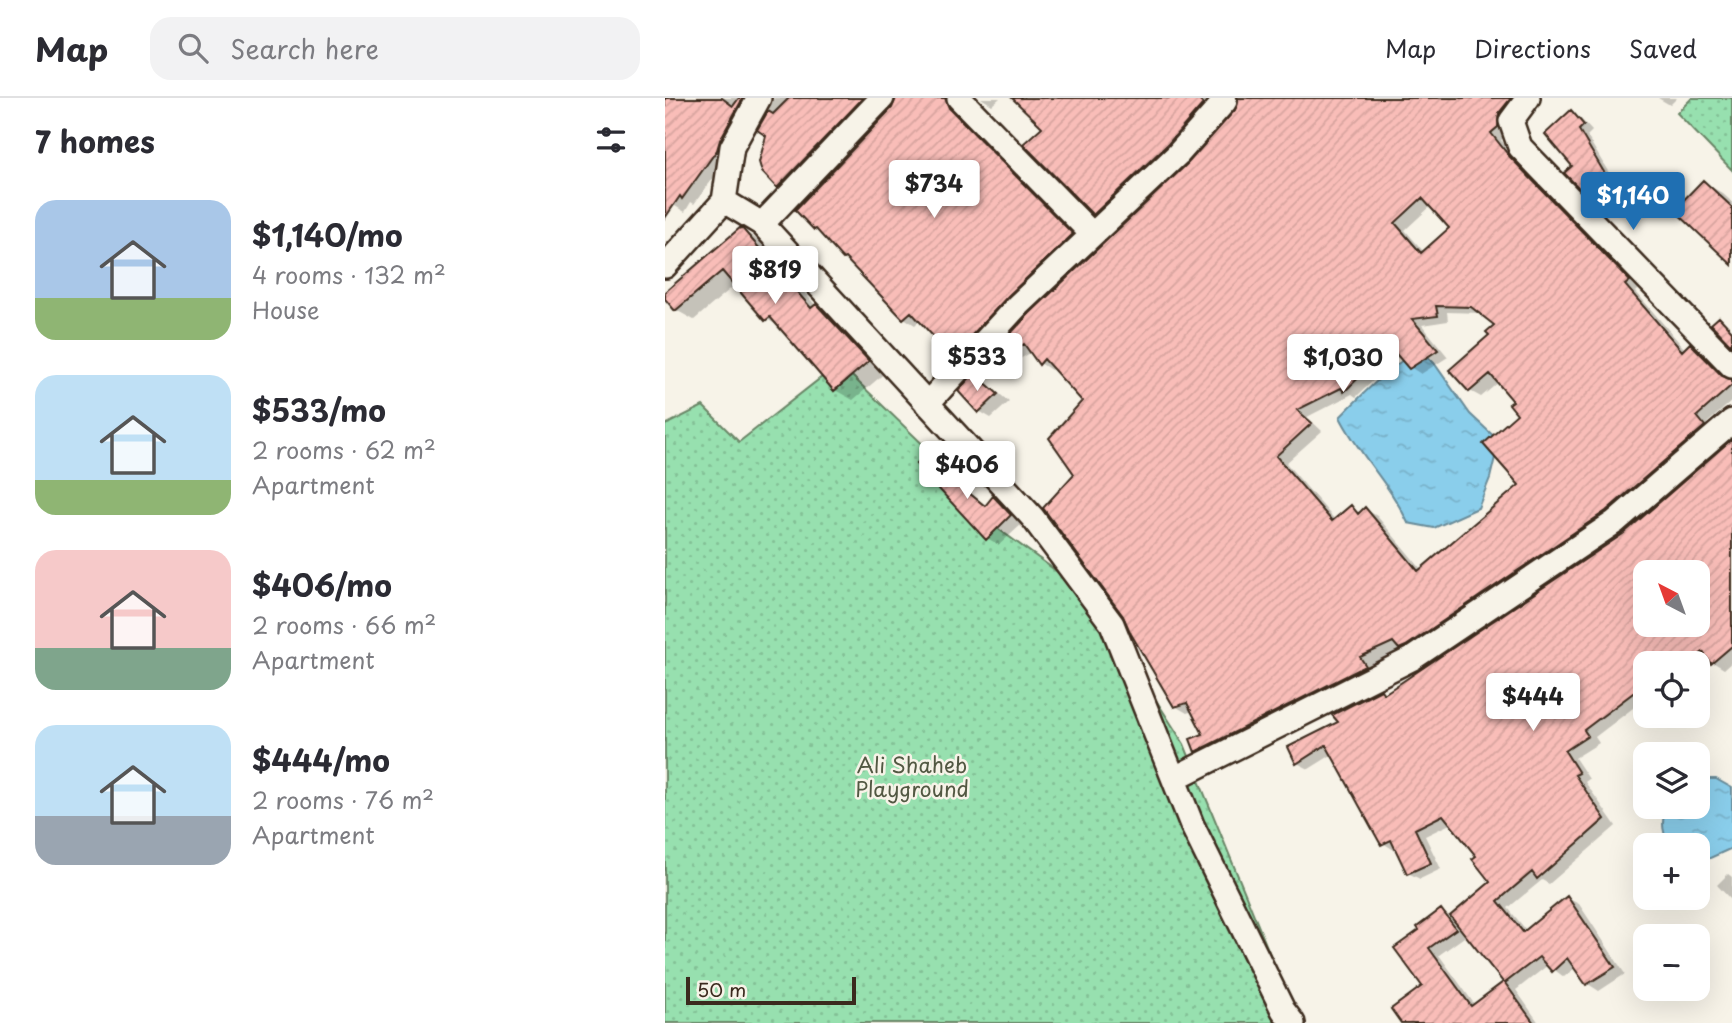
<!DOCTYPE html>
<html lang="en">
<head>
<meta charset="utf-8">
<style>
  :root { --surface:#fff; --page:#f2f2f3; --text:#2b2b33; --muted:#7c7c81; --line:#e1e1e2; --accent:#1f6fb2 }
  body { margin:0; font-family:"Playpen Sans",sans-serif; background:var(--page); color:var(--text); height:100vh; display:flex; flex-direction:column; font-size:26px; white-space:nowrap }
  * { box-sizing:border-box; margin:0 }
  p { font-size:23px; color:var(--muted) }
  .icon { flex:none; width:38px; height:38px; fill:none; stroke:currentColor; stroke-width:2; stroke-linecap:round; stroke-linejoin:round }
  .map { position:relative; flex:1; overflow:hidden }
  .sheet { display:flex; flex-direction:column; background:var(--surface); width:665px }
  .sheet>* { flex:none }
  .needle { width:46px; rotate:319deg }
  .buttons { position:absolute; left:968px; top:462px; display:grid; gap:14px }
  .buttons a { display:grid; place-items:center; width:77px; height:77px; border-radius:14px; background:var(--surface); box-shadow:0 7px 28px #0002; font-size:35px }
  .scale { position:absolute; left:21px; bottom:18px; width:170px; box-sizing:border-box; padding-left:7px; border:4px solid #3b2a1e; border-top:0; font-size:19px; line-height:24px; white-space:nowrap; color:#3b2a1e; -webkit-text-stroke:5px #f7f3e8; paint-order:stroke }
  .price { position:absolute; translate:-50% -60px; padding:0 16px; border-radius:7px; background:#fff; color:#222; font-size:23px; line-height:46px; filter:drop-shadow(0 2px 4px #0008) }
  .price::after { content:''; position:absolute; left:50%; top:42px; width:21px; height:16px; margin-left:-10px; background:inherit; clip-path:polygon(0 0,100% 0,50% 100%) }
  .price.current { background:var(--accent); color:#fff }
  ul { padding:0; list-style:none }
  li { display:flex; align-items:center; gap:21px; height:175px; padding:0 35px }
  li span { display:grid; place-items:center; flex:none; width:196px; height:140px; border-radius:21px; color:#555 }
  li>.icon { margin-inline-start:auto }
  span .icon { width:84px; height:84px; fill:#fffc; stroke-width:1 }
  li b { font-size:30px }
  h2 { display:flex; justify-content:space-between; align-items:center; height:84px; padding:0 35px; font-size:30px }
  header { display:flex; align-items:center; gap:42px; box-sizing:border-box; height:98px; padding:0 35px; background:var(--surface); border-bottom:2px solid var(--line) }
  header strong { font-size:33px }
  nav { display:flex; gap:38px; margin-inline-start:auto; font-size:24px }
  .search { width:490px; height:63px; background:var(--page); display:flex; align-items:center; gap:18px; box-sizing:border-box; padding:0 24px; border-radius:21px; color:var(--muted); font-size:26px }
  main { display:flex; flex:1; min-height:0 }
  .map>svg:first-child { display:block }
</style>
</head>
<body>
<header>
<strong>Map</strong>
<div class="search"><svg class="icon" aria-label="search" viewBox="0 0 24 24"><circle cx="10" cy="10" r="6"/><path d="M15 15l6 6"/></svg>Search here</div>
<nav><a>Map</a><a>Directions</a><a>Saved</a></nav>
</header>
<main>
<section class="sheet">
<h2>7 homes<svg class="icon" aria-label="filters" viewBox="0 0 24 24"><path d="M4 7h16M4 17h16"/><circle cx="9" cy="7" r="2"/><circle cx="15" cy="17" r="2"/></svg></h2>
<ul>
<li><span style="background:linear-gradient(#a9c7e8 70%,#8fb573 0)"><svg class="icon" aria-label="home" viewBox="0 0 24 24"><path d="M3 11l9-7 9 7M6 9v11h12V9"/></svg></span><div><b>$1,140/mo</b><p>4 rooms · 132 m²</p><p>House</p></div></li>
<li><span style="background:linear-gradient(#bfe0f5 75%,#8fb573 0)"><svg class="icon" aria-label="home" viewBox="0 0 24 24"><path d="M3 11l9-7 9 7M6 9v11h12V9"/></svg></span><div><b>$533/mo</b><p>2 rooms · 62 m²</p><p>Apartment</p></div></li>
<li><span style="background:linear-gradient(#f6c9c9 70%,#7fa58c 0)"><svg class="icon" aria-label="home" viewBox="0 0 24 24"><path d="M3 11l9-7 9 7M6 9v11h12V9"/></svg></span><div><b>$406/mo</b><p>2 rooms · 66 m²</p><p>Apartment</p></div></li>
<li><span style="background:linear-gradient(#bfe0f5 65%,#9aa5b1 0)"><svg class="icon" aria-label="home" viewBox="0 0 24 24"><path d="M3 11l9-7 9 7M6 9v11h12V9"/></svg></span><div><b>$444/mo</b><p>2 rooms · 76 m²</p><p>Apartment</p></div></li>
</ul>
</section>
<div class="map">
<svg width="1067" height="925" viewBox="0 0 1067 925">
  <defs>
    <pattern id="park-dots" width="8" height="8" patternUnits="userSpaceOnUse" patternTransform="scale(1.75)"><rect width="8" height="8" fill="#97e0af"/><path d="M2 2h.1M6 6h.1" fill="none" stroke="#83c096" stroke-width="1.8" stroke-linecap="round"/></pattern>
    <pattern id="water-ripples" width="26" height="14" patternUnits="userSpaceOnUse" patternTransform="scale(1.75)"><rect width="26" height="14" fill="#8aceeb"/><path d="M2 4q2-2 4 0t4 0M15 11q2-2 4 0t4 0" fill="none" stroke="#78b1c9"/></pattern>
    <pattern id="building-hatch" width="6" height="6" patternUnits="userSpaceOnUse" patternTransform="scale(1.75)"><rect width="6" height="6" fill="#f9bdb8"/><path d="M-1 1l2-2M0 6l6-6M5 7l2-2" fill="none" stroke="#d6a39e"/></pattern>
  </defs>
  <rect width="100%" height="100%" fill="#f7f3e8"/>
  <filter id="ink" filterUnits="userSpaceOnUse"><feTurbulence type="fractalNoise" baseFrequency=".0143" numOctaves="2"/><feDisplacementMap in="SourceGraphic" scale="14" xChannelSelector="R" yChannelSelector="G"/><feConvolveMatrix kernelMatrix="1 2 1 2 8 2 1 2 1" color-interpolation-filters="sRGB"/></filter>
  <g filter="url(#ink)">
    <path fill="url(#park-dots)" stroke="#698566" stroke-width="2" d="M1027,0H1067V72L1012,15Z
      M187,278L271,359L266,382L423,496L519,646L633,925H0V327L38,308L74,344L157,279L169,293Z"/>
    <path fill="url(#water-ripples)" stroke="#6a8c99" stroke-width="2" d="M755,251L769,265L805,316L834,343L825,380L813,410L769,430L743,425C725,386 694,357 675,319C700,294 724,269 755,251Z
      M1035,681H1051L1067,690V750L1043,761L1033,756L1032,747L1003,746C998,734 994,719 1004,709H1032L1033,683Z"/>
    <path fill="#0003" fill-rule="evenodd" d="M0,0H93L64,59L29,106L26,104L20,114L0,102Z
      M109,0H215L124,96L113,89L103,37L95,31Z
      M232,0H294L291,4L295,18L418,144L296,267L285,260L279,248L255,222L250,227L239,220L185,163L150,131L229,11Z
      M316,0H335L327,7Z
      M349,0H556L440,122L429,116L380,29Z
      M575,0H862L844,35L836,42L856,67L975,190L971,194L1037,271L1051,274L1067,283V303L1042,325L1050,335L953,419L747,557L737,551L706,566L711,575L543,659L532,653L540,636L528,613L522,615L510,608L411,376L419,303L389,269L386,272L375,265L367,254L323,279L313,274L364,218L525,67L572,13ZM766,108L786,131L759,154L740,132ZM782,214L816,215L832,227L805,293L816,299L834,284L850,303L854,316L856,387L757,472L712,418L700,411L696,415L686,409L671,423L621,365L657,333L642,319L687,296L691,299L735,257L745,269L756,276L783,259L757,227L783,223Z
      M993,0H1012L1005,7Z
      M906,15L915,20L927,33L922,38L954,92L938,108L929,103L902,75L910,68Z
      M1038,84L1057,95L1067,104V165Z
      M76,131L93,142L151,208L169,218L221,274L188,302L170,292L118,231L102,221L71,186L29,222L11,212L0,199Z
      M310,277L322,285L344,304L326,320L314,313Z
      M1067,344V564L1059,571L1046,563L1032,573V565H980V601L930,639L934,645L910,660L924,681L920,684L951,728L884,786L877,782L843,810L862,833L902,800L914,806L960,876L934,893L923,886L911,869L899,879L883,867L851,892L874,925H738L760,888L757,832L776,813L787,819L828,785L813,758L787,725L760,738L776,771L755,781L743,775L732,751L729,752L718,745L668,656L644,671L632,665L676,625L716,594L722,597L959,437ZM980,474H1032V527H980ZM802,837L840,885L810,907L774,857Z
      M259,360L271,368L322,408L329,400L341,407L358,425L334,447L322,440Z
      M1063,776L1067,779V803L1052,787Z"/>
    <path fill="url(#building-hatch)" stroke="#3b2a1e" stroke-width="2" fill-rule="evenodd" d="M0,0H57L68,8L74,0H78L55,42L52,52L17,101L15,98L0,120Z
      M124,0H198L112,90L97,74L94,64L101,38L92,32L103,13L108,16Z
      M231,0H280L284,10L408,136L343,198L284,262L274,251L277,248L246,214L238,221L180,160L178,161L151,131L149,132L130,112L227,10Z
      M347,0H532L538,6L503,46L428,117L358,46L377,29Z
      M573,0H846L834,15L833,29L826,35L845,59L965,183L960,187L1017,253L1025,245L1057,278L1067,282V287L1032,318L1040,328L941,413L741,548L734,551L728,544L695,559L701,568L530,654L525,641L538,636L522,605L509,609L466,536L458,518L378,410L409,376L384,340L417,303L379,261L374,267L359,246L310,274L363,217L523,65L570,12ZM757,100L784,130L756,155L730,125ZM771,208L806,209L829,227L821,234L824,237L784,272L804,294L825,276L848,303L844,306L852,316L818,346L854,387L753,473L700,409L693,416L686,407L667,423L611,358L647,325L632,312L676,290L679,294L725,249L744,271L773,252L747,221L773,218Z
      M906,12L919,27L914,32L946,86L928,104L899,75L907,68L880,36Z
      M1038,82L1067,109V167L1009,112Z
      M76,129L146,210L151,206L204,263L169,293L105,219L100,223L57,173L10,213L0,201V194Z
      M1054,219L1067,233V248L1046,226Z
      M309,275L333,296L313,315L293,293Z
      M1067,341V548L1046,566L1038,554L1024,565H980V586L919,632L923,638L900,653L914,675L910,677L940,721L872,781L867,774L833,803L858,834L902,798L950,869L921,887L902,860L887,874L874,859L840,885L869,925H736L726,911L757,888L729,850L754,832L752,829L776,811L791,831L764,850L806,908L838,884L785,818L825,784L807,761L811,758L778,717L750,731L766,765L742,776L726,742L716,747L661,647L631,666L623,649L673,624L667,617L716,592L719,596L958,436ZM980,474H1032V527H980Z
      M259,358L320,408L328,398L346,417L321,442L251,366Z"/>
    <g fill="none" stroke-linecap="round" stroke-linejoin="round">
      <g stroke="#3b2a1e" stroke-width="28">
        <path id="minor" d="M294,0L427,136
          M863,0L846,23L855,49L1067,268
          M59,103L97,126L368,420L447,526L527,727L618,912L628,925
          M97,126L217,0
          M0,168L59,103L67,49L94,0
          M262,306L353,207L513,56L560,3L556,0
          M510,680L748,560L950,424L1067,323"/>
      </g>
      <use href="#minor" stroke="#f7f3e8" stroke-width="23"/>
    </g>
  </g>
  <g text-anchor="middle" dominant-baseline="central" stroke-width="5" stroke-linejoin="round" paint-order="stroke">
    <g font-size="21" fill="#525842" stroke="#f7f3e8">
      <text x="247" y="666">Ali Shaheb<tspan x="247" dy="24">Playground</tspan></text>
    </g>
  </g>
</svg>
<div class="buttons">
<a><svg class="needle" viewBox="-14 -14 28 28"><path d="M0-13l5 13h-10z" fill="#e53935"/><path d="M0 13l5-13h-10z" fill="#7c7c81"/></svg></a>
<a><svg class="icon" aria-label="locate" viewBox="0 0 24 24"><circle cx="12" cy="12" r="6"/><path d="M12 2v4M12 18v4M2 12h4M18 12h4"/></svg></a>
<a><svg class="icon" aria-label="layers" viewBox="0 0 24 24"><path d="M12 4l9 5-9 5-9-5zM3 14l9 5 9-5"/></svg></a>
<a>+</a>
<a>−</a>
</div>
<div class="scale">50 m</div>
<b class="price" style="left:269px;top:122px">$734</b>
<b class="price current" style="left:968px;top:134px">$1,140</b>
<b class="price" style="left:110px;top:208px">$819</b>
<b class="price" style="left:312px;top:295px">$533</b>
<b class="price" style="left:678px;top:296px">$1,030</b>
<b class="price" style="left:302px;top:403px">$406</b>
<b class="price" style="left:868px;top:635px">$444</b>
</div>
</main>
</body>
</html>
